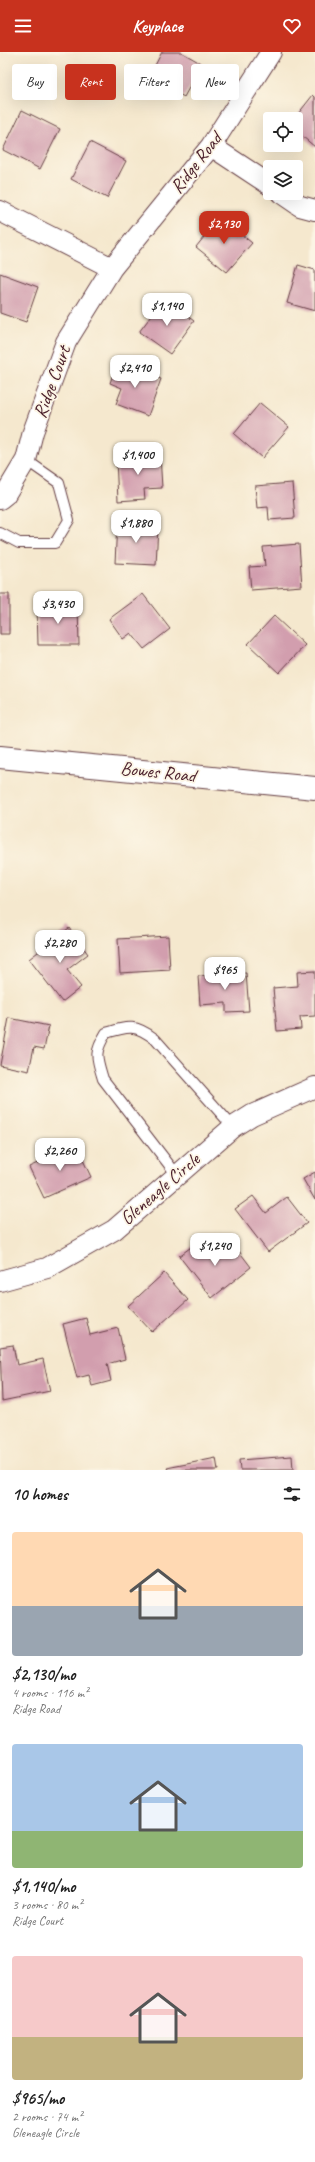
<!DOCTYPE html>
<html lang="en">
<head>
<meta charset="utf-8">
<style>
  :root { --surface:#fff; --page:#f6f6f6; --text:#222; --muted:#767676; --accent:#c8321e }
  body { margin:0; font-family:Caveat,sans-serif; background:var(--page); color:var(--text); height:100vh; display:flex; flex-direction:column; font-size:15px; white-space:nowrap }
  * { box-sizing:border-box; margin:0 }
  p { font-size:13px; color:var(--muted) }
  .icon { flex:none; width:22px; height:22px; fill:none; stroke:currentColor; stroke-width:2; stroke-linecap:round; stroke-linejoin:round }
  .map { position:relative; height:1418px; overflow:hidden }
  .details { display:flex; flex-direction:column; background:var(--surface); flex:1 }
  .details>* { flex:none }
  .hud { position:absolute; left:12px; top:12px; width:291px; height:36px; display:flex; gap:8px }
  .buttons { position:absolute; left:263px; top:60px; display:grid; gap:8px }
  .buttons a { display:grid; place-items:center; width:40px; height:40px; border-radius:4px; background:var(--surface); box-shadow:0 4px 16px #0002; font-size:20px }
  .price { position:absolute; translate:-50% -34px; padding:0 9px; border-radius:8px; background:#fff; color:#222; font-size:13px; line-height:26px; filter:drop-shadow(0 1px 2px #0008) }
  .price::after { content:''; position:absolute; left:50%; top:24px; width:12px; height:9px; margin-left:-6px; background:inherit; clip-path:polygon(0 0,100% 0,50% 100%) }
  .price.selected { background:var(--accent); color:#fff }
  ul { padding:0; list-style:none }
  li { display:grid; align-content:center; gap:8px; height:212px; padding:0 12px }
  li span { display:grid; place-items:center; height:124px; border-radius:4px; color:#555 }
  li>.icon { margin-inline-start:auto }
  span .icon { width:72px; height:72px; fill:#fffc; stroke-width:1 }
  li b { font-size:17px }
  h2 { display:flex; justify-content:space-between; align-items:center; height:48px; padding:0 12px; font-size:17px }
  .pill { padding:0 14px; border-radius:4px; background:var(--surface); box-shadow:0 4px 16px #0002; font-size:14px; line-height:36px }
  .pill.selected { background:var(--accent); color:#fff }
  header { display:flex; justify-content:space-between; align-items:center; height:52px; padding:0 12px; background:var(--accent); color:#fff; font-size:18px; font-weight:800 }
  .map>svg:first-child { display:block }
</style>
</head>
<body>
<header><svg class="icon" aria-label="menu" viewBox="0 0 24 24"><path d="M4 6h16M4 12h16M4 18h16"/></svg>Keyplace<svg class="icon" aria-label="heart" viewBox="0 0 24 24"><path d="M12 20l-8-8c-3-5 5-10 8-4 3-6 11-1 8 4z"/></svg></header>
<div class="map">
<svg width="315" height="1418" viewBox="0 0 315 1418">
  <rect width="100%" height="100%" fill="#fcf5e5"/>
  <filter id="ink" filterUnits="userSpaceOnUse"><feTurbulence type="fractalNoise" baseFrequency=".025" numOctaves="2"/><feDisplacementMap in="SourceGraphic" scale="8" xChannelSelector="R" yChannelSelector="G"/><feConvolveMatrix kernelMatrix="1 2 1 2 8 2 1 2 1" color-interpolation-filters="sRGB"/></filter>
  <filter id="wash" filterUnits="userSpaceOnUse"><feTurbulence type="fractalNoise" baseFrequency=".012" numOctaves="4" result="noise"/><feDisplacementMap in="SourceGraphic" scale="16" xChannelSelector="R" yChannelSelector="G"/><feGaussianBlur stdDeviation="0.9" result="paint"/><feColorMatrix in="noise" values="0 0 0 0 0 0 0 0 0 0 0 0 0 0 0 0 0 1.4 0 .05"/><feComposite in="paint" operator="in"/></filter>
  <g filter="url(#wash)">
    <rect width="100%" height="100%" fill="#f5e8ce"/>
    <g id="blocks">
      <path fill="#d29eae" d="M162,0H181L202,12L184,45L149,25Z
        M313,43L315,45V95L296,79V67H294Z
        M22,58L60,77L40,117L3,98Z
        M90,90L126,109L107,146L71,127Z
        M220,165L252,191L227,220L196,195Z
        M298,213L315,218V259L287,251Z
        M0,221L38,235L26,270L0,261Z
        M164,247L194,269L170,302L139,280Z
        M117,311L161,327L148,364L116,352L122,336L110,331Z
        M260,351L289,375L262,406L234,382Z
        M160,403L162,436L144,437L145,447L118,449L116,406Z
        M292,431L295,466L269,468L268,455L257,456L255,434Z
        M117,471L158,473L156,513L115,511Z
        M299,492L302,534L251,538L249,515L265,514L263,495Z
        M0,542H9V582H0Z
        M143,542L170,577L144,597L131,581L123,587L109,567Z
        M78,553L79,593H38L37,554Z
        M274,564L305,593L279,621L248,592Z
        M69,876L88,902L67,918L81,935L62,950L29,907Z
        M168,884L170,918L120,921L118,887Z
        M315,919V964L300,965L301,977L277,979L273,936L298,934L297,920Z
        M246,921L249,959L226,960V951L200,953L198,924Z
        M9,966L49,974L44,997L34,995L29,1019L0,1013Z
        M76,1093L91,1125L44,1146L29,1115Z
        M315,1120V1148L303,1127Z
        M253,1144L266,1161L287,1145L307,1171L268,1200L235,1157Z
        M198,1190L211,1207L232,1190L251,1215L212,1246L179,1204Z
        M164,1221L188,1248L152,1280L128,1254Z
        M86,1266L90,1283L118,1276L125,1307L107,1312L111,1329L92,1334L89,1323L77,1326L63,1272Z
        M13,1293L17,1313L43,1307L50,1339L2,1349L0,1295Z
        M292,1404L293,1418H240L239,1408Z
        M216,1406L218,1418H168L167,1416Z"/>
    </g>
  </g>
  <g filter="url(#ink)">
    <use href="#blocks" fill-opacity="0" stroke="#643d43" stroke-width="1"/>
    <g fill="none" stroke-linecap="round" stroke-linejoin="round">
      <g stroke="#643d43" stroke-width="12">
        <path id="service" d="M0,481L19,491H55L69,468L59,431L26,408
          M177,1123L103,1027C96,1004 94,1001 106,981C129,974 135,972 155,987L233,1075"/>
      </g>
      <g stroke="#643d43" stroke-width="22">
        <path id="minor" d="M211,94L270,133
          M281,141L300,154L315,158
          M0,159L112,216
          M0,447L5,443L26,408L33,380L66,290L112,216L211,94L271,0
          M0,1229L47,1216L114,1178L233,1075L252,1063L315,1035"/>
      </g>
      <g stroke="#643d43" stroke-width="24">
        <path id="secondary" d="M0,705L315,736"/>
      </g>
      <use href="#service" stroke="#fff" stroke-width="10"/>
      <use href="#minor" stroke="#fff" stroke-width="20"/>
      <use href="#secondary" stroke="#fff" stroke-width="22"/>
    </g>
  </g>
  <g text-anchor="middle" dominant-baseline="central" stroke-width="3.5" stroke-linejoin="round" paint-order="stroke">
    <g font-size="19" fill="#4a1f2b" stroke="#fcf5e5">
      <text transform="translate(196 111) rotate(-52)">Ridge Road</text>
      <text transform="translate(52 330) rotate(-70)">Ridge Court</text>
      <text transform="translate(158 720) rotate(6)">Bowes Road</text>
      <text transform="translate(160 1137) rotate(-41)">Gleneagle Circle</text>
    </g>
  </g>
</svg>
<div class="buttons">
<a><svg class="icon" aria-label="locate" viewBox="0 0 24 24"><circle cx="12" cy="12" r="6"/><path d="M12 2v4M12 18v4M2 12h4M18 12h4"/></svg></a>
<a><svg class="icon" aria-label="layers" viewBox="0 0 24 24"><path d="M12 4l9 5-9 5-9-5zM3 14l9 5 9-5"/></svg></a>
</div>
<b class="price selected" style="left:224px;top:193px">$2,130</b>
<b class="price" style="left:167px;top:275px">$1,140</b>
<b class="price" style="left:135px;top:337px">$2,410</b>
<b class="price" style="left:138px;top:424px">$1,400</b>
<b class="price" style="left:136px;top:492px">$1,880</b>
<b class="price" style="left:58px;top:573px">$3,430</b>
<b class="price" style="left:60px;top:912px">$2,280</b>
<b class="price" style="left:225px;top:939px">$965</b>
<b class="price" style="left:60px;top:1120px">$2,260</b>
<b class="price" style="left:215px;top:1215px">$1,240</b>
<div class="hud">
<a class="pill">Buy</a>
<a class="pill selected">Rent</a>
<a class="pill">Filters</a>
<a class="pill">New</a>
</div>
</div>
<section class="details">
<h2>10 homes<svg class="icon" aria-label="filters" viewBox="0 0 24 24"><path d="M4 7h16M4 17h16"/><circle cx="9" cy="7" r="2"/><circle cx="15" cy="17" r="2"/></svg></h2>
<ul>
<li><span style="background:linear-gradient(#ffd9b3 60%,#9aa5b1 0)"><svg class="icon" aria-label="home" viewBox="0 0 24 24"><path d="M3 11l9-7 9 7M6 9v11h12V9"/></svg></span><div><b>$2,130/mo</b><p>4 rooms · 116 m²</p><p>Ridge Road</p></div></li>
<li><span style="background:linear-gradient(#a9c7e8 70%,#8fb573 0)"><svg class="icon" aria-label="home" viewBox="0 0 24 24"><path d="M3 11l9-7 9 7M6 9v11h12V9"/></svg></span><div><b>$1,140/mo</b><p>3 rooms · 80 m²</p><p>Ridge Court</p></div></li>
<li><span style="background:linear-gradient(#f6c9c9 65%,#c2b280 0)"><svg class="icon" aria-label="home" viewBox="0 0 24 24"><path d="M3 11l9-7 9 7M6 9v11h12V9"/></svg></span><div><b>$965/mo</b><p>2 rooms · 74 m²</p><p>Gleneagle Circle</p></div></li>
</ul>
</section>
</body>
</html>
